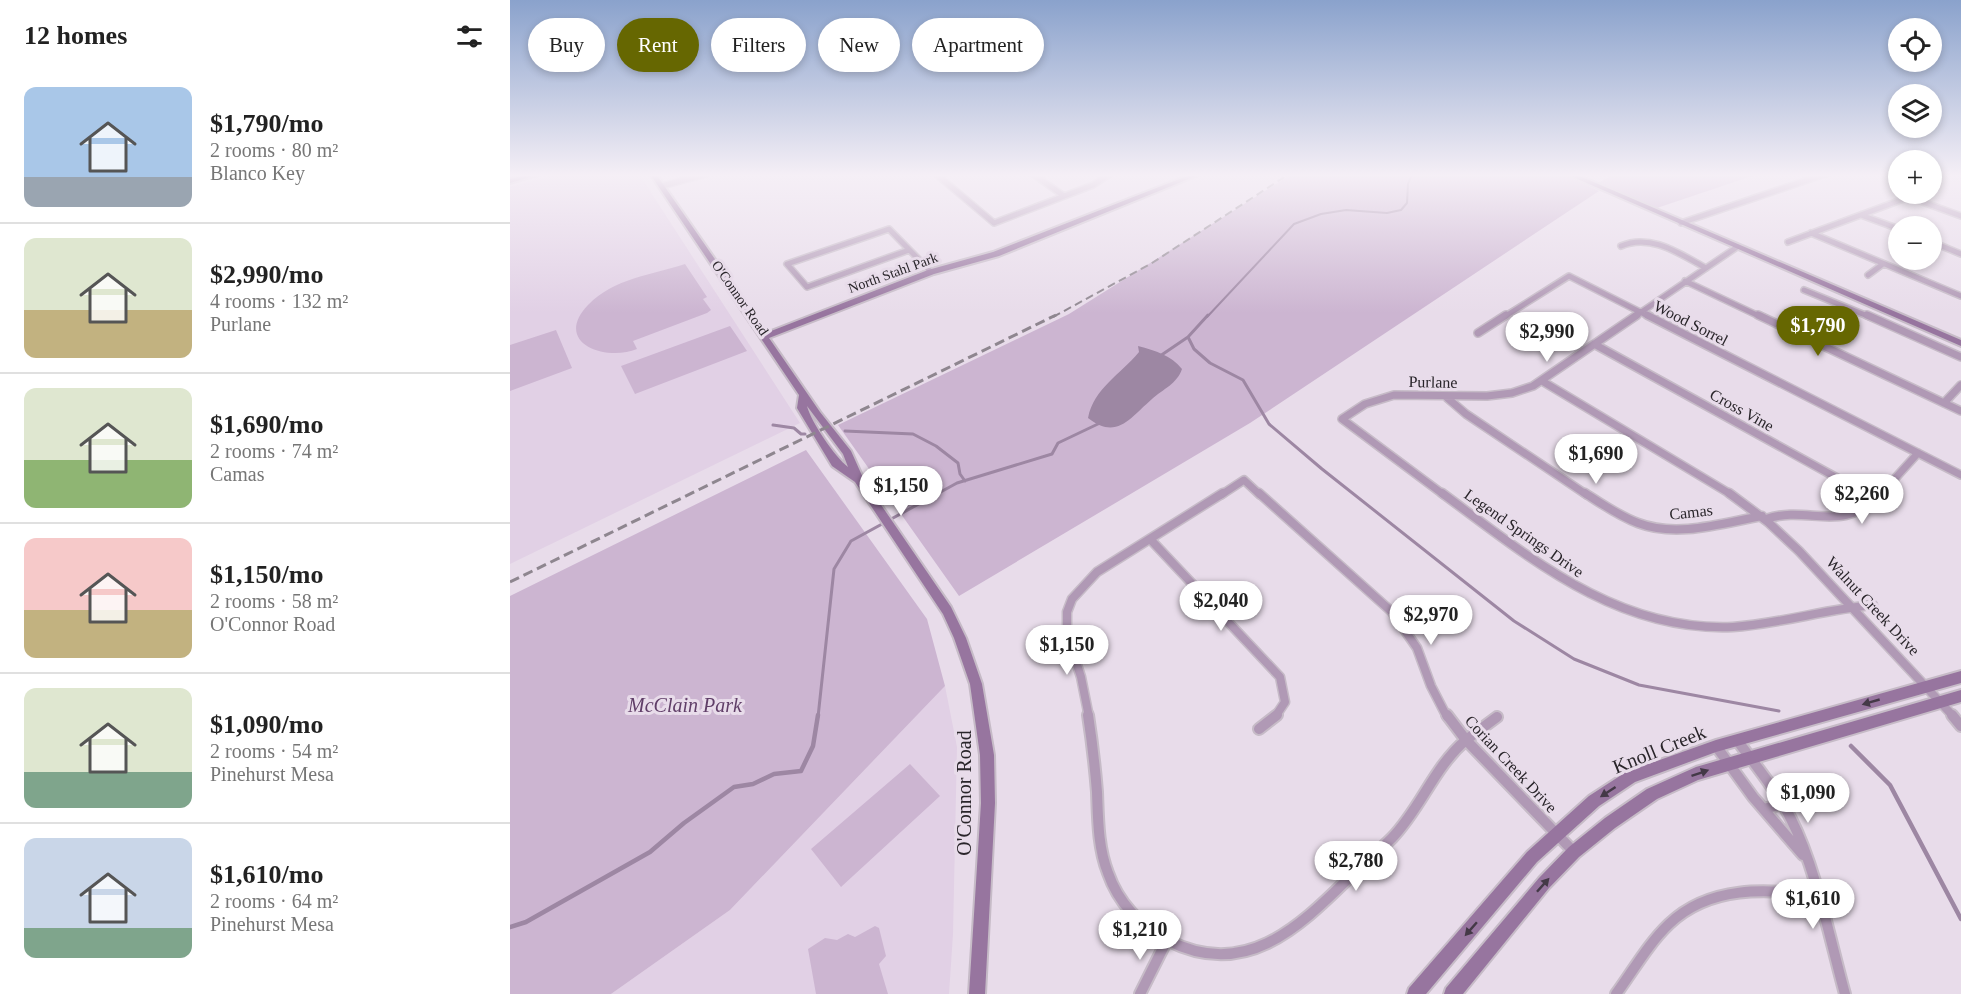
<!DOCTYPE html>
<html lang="en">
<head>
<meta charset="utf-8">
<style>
  :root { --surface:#fff; --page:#f2f2f2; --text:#222; --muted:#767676; --line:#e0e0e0; --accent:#666701 }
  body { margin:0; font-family:"Times New Roman",serif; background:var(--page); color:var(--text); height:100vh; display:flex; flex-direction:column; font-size:22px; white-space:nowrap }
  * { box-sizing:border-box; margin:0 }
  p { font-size:20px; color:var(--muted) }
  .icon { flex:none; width:33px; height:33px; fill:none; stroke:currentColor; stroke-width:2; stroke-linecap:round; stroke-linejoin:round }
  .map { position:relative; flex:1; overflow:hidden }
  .sheet { display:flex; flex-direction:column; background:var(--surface); width:510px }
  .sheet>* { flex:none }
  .hud { position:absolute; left:18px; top:18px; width:570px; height:54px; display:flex; gap:12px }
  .fabs { position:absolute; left:1378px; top:18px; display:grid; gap:12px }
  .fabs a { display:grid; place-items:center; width:54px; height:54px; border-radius:50%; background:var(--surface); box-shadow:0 3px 9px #0003; font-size:30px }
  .price { position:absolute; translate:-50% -51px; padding:0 14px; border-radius:21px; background:#fff; color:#222; font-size:20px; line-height:39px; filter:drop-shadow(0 2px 3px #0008) }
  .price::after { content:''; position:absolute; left:50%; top:36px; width:18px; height:14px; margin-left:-9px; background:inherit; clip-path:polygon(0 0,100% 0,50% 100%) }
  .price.current { background:var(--accent); color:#fff }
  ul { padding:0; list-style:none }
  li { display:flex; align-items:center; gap:18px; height:150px; padding:0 24px }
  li+li { border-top:2px solid var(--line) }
  li span { display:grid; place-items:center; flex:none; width:168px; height:120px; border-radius:12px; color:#555 }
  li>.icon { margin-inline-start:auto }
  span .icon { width:72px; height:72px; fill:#fffc; stroke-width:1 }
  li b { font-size:26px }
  h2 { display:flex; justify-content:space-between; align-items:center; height:72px; padding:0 24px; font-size:26px }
  .tag { padding:0 21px; border-radius:27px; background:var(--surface); box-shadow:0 3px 9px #0003; font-size:21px; line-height:54px }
  .tag.current { background:var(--accent); color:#fff }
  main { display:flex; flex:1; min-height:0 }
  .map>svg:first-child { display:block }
</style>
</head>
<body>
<main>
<section class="sheet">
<h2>12 homes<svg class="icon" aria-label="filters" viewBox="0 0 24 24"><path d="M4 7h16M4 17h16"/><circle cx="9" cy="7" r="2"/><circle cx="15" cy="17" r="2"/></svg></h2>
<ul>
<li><span style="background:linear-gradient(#a9c7e8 75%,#9aa5b1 0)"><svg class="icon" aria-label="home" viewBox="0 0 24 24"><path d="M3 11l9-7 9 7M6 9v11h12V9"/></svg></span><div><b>$1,790/mo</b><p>2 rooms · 80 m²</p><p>Blanco Key</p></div></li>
<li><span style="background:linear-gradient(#dfe7d0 60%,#c2b280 0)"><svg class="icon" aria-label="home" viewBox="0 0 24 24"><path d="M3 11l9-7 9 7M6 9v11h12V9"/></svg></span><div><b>$2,990/mo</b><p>4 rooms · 132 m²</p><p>Purlane</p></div></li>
<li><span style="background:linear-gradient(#dfe7d0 60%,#8fb573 0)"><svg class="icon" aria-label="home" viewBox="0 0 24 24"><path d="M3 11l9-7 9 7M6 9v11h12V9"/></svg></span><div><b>$1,690/mo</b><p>2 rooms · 74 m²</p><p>Camas</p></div></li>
<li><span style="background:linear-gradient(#f6c9c9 60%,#c2b280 0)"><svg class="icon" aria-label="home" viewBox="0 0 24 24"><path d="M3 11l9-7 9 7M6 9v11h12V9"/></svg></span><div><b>$1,150/mo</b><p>2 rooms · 58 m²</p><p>O'Connor Road</p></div></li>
<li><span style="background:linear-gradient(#dfe7d0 70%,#7fa58c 0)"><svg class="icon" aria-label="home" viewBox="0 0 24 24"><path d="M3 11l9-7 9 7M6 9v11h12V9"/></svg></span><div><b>$1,090/mo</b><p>2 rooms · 54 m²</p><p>Pinehurst Mesa</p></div></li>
<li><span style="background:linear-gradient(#c9d6e8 75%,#7fa58c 0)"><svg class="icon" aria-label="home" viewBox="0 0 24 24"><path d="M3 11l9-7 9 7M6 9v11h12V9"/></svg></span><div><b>$1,610/mo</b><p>2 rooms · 64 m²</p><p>Pinehurst Mesa</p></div></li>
</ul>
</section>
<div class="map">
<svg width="1451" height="994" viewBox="0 0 1451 994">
  <rect width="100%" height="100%" fill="#e8dcea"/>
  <path fill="#e1d0e5" d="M48,174H129L290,423L0,564V187Z
    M435,686L447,747L443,934L439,994H101L220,910Z"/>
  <path fill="#ccb5d1" d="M782,174H1053L1089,191L740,423L449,596L328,425L559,314Z
    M1105,174H1248L1144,209L1088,183Z
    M175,264L197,297L193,299L201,310L197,313L123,341L127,349C96,362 42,343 78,305C104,278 142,275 175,264Z
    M220,326L237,351L125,394L111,366Z
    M46,330L62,368L0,391V345Z
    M296,450L417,619L435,686L220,910L101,994H0V596Z
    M400,764L430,796L331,887L301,849Z
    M365,926L369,928L376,956L369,964L378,994H306L298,949L315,938L327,940L338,934L345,937Z"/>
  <path fill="#9d87a3" d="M628,346C646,351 661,355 672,369C667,384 653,389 642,399C621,417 607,441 578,418C584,388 610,375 629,352Z"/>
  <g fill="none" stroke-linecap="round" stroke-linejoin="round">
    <path stroke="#9d87a3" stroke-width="2" d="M697,317L784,224L811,214L836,210L877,213L891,210L897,203L898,184L902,174"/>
    <path stroke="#9d87a3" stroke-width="3" d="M678,337L684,349L700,363L733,380L759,424L812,469L1004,621L1064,659L1129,685L1269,711
      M650,356L678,337L698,315
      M263,425L284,428L291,434H295
      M335,431L403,434L426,446L448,463L450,474L455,481
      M308,717L324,569L341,541L447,483L542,454L548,443L590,423"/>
    <path stroke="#9d87a3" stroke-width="4.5" d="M1341,746L1380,785L1451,919
      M0,927L16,922L140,852L174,823L224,787L243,784L264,774L291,771L303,746L308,715"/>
    <g stroke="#c6bbc7" stroke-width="8">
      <path id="street-far3" d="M426,174L484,223L583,185L600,174
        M523,174L554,196
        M152,186L196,174
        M1351,215L1389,229
        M1171,223L1315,174
        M1301,233L1451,296
        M1278,242L1399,197L1451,216
        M1422,242L1451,254
        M1111,246C1141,233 1170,254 1196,268
        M399,250L297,287L277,264L379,229L421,272
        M1358,275L1373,264
        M1175,281L1251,317
        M1294,290L1360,317
        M994,317L1059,276L1140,317
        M1124,317L1227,247"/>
    </g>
    <g stroke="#c6bbc7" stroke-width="10">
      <path id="street-far2" d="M1137,315L1451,475
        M1248,315L1451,411
        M1357,315L1451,357
        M968,333L996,315
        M1084,344L1358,495
        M1032,381L1222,495
        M935,396L956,414L1077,495
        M1434,403L1451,385
        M711,495L734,480L750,495
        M934,495L832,419L855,404L884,395L977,396L1002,393L1023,386L1127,315
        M1370,495L1408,453"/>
    </g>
    <g stroke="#c6bbc7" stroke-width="11">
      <path id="street-far1" d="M749,493L882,612L907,648L921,686L937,717
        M932,493C1020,558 1107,632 1223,627C1270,624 1316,609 1363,605
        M1075,493C1092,504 1109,516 1128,523C1167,538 1213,523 1252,516
        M1219,493L1258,522L1289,551L1444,717
        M1355,493L1366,499
        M1256,519C1300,504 1331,536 1371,493
        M640,539L770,677L775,702L765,717
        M579,717L571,677L557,634V612L562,599L587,572L713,493"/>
    </g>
    <g stroke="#c6bbc7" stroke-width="14">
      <path id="street" d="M578,715C582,741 585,767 587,792C588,819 588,848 598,873C608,902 630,926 657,940C734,980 787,929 839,878C853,864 868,852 882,838C911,808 924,767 956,740
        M937,715L956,740
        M1442,715L1451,726
        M749,729L767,715
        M956,740L1064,852
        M956,740L987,717
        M1227,740C1246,766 1267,791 1281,819C1306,868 1320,940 1335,994
        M1206,746L1243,797L1293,855
        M1254,809L1272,804
        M630,994L657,940
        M1106,994C1123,971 1138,944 1159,924C1200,885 1256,889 1308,895"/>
    </g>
    <g stroke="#c6bbc7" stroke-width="4">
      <path id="secondary" d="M20,174H31L0,183V179Z
        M140,174H146L256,333L418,270L483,252L682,174H691L489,256L424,274L259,338L310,412L341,451L354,480L441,607L456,638L472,684L484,755L485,803L475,994H459L471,803L470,755L460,684L444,638L433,614L345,482L322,466L287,408L289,395ZM297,406L333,454L338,467C325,457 301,422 297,406Z
        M1056,174H1065L1451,340V346Z
        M1451,671V683L1206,752L1125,782L1089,806L1027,862L916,994H897L899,988L1017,852L1079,796L1116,772L1206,740Z
        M1451,690V702L1188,780L1147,799L1105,828L1069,857L1039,888L953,994H934L936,988L1029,878L1059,847L1095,818L1137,789L1186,767Z"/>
    </g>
    <use href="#street-far3" stroke="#b099b5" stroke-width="5"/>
    <use href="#street-far2" stroke="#b099b5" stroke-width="7"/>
    <use href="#street-far1" stroke="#b099b5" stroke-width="8"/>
    <use href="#street" stroke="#b099b5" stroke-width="10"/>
    <use href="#secondary" fill="#97759f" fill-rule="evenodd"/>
    <path stroke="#8e868f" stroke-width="2" stroke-dasharray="8 4.5" stroke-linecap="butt" d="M543,317L642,263L779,174"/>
    <path stroke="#8e868f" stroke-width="3" stroke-dasharray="10 5" stroke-linecap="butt" d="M0,582L546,315"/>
  </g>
  <defs><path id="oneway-solid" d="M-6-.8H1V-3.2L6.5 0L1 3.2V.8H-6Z" transform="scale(1.5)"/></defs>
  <g fill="#443947">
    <use href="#oneway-solid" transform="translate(1361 702) rotate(164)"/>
    <use href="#oneway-solid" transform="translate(1190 773) rotate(-19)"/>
    <use href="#oneway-solid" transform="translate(1098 792) rotate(147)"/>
    <use href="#oneway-solid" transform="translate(1033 885) rotate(-48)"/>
    <use href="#oneway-solid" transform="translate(961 929) rotate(131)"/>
  </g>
  <linearGradient id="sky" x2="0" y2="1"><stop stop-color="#8aa2cc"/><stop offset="0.56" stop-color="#f5eff6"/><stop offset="1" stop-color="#f5eff6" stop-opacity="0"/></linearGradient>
  <rect width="1451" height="313" fill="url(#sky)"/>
  <g text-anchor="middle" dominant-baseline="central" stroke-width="6" stroke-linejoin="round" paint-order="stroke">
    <g font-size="14" fill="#29252a" stroke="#e8dcea">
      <text transform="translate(383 273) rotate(-20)">North Stahl Park</text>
      <text transform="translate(230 298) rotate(55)">O'Connor Road</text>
    </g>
    <g font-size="16" fill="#29252a" stroke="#e8dcea">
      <text transform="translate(1181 323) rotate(27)">Wood Sorrel</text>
      <text transform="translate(923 382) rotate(1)">Purlane</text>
      <text transform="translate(1232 410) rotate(29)">Cross Vine</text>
      <text transform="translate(1181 512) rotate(-6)">Camas</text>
      <text transform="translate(1014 533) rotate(35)">Legend Springs Drive</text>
      <text transform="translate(1363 606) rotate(47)">Walnut Creek Drive</text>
      <text transform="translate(1001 764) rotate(47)">Corian Creek Drive</text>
    </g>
    <g font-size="20" font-style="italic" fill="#603e68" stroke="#e8dcea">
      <text x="175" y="705">McClain Park</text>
    </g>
    <g font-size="20" fill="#29252a" stroke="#e8dcea">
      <text transform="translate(1149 749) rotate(-22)">Knoll Creek</text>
      <text transform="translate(454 793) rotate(-90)">O'Connor Road</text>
    </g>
  </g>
</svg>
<div class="fabs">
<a><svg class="icon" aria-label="locate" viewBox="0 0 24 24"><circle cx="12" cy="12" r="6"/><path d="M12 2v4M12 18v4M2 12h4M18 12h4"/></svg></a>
<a><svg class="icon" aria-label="layers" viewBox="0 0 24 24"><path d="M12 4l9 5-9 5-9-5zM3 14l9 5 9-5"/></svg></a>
<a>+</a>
<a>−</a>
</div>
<b class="price current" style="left:1308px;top:357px">$1,790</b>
<b class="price" style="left:1037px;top:363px">$2,990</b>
<b class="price" style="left:1086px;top:485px">$1,690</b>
<b class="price" style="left:391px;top:517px">$1,150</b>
<b class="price" style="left:1352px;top:525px">$2,260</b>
<b class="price" style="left:711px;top:632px">$2,040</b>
<b class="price" style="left:921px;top:646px">$2,970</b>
<b class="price" style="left:557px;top:676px">$1,150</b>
<b class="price" style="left:1298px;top:824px">$1,090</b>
<b class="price" style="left:846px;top:892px">$2,780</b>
<b class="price" style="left:1303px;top:930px">$1,610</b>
<b class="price" style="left:630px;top:961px">$1,210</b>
<div class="hud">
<a class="tag">Buy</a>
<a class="tag current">Rent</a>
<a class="tag">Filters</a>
<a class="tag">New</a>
<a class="tag">Apartment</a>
</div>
</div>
</main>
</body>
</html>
